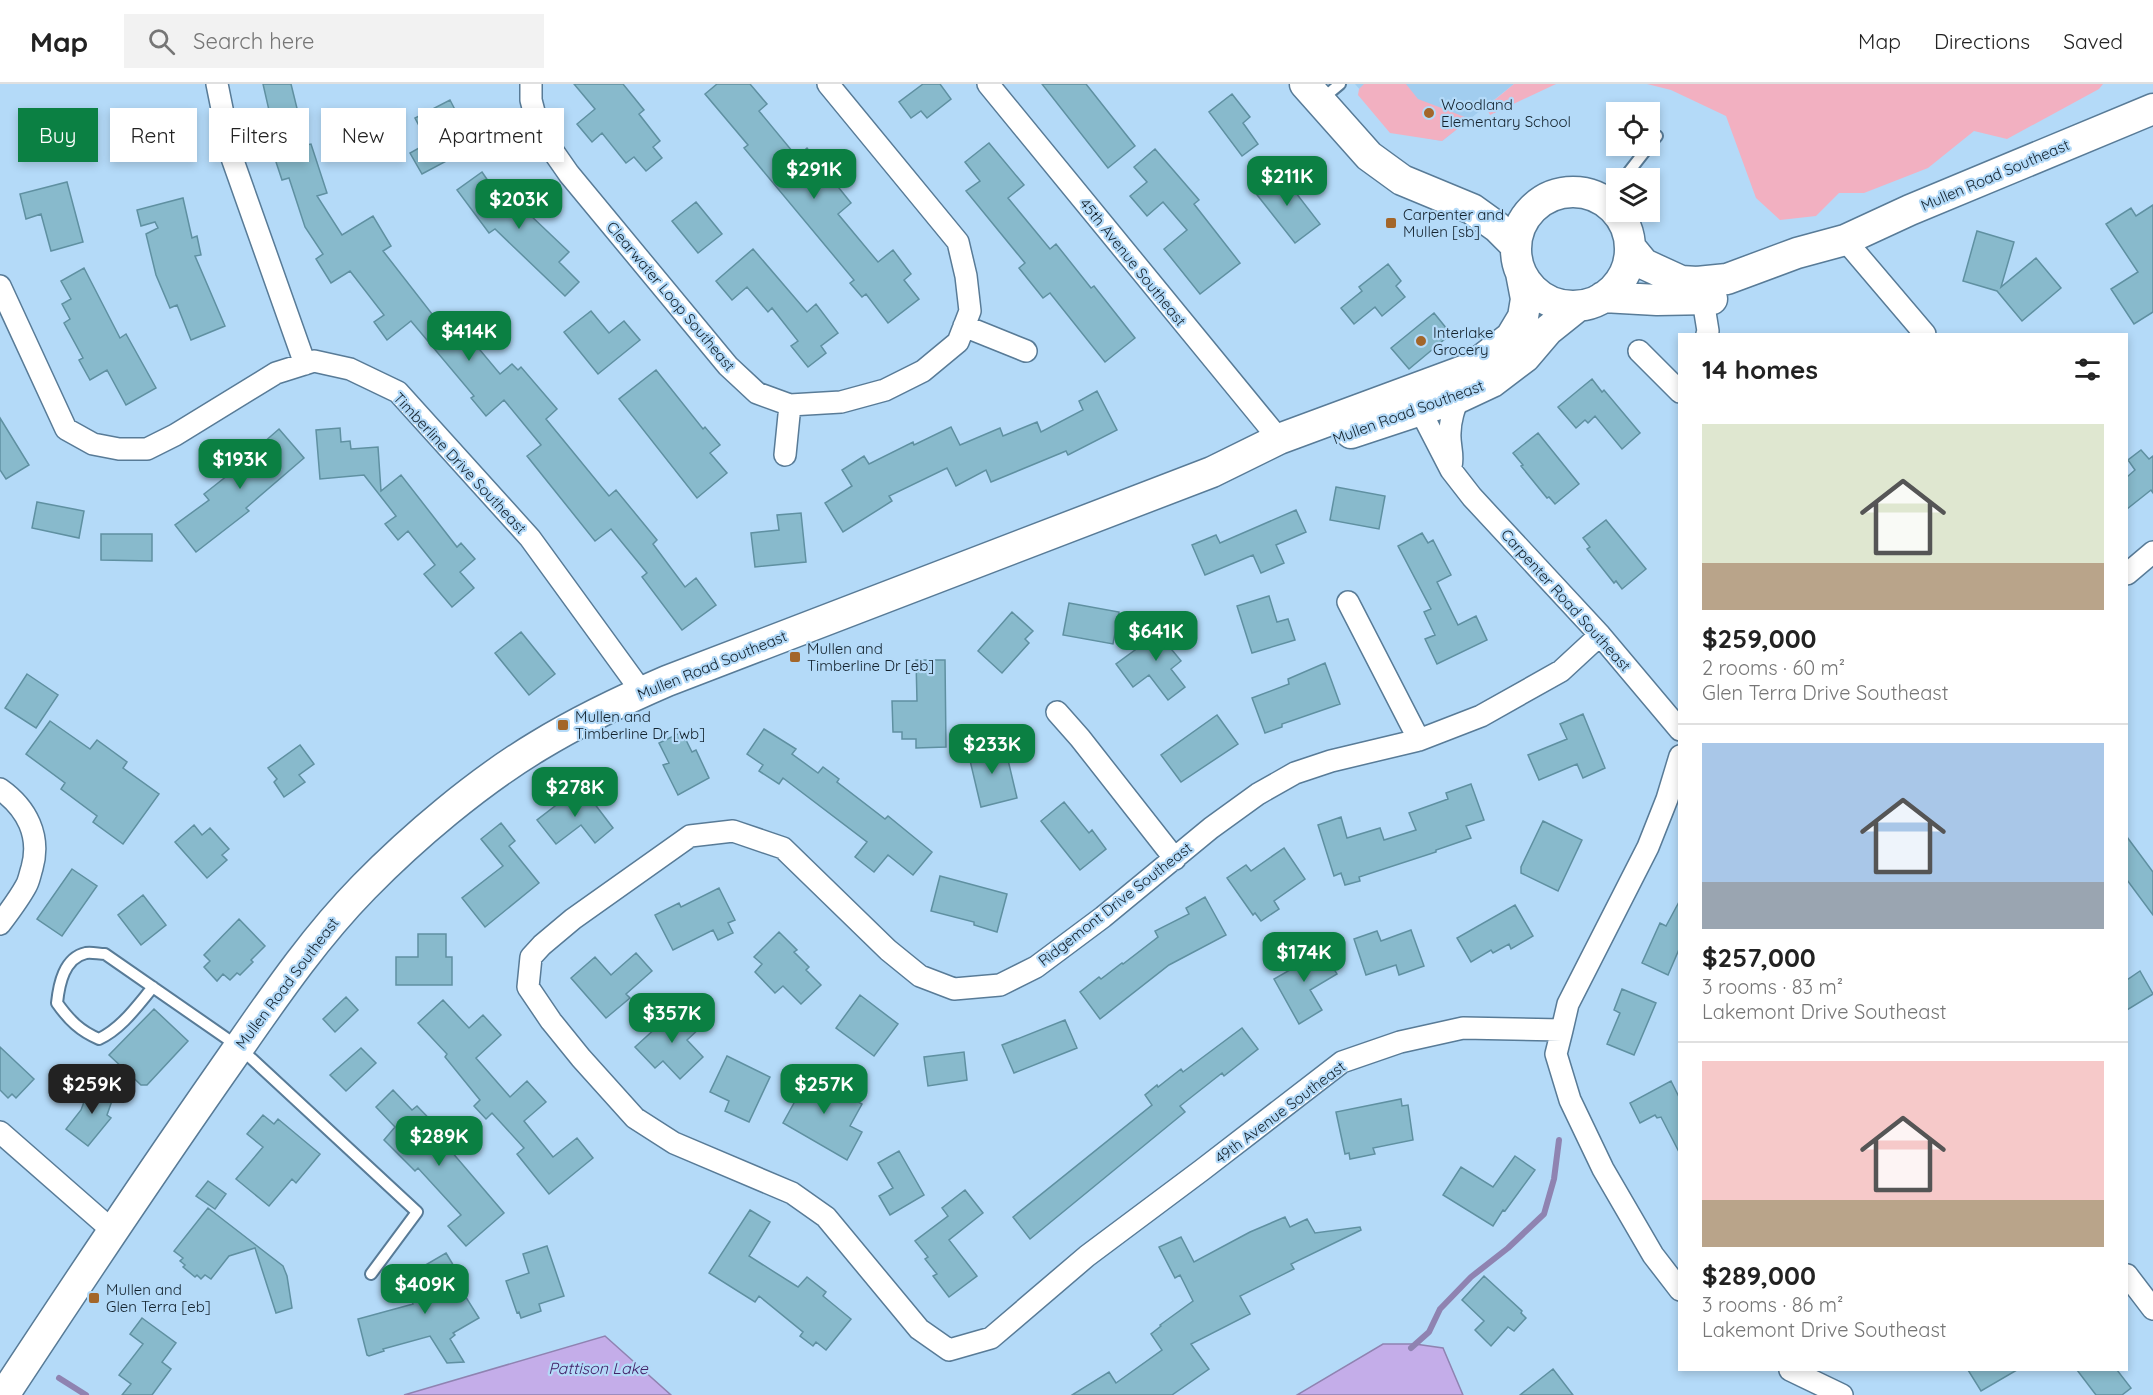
<!DOCTYPE html>
<html lang="en">
<head>
<meta charset="utf-8">
<style>
  :root { --surface:#fff; --page:#f2f2f2; --text:#222; --muted:#767676; --line:#e0e0e0; --accent:#0b8043 }
  body { margin:0; font-family:Quicksand,sans-serif; background:var(--page); color:var(--text); height:100vh; display:flex; flex-direction:column; font-size:22px; white-space:nowrap }
  * { box-sizing:border-box; margin:0 }
  p { font-size:20px; color:var(--muted) }
  .icon { flex:none; width:33px; height:33px; fill:none; stroke:currentColor; stroke-width:2; stroke-linecap:round; stroke-linejoin:round }
  .map { position:relative; flex:1; overflow:hidden }
  .details { position:absolute; left:1678px; top:249px; width:450px; height:1038px; display:flex; flex-direction:column; background:var(--surface); border-radius:0px; box-shadow:0 3px 9px #0003 }
  .details>* { flex:none }
  .hud { position:absolute; left:18px; top:24px; width:570px; height:54px; display:flex; gap:12px }
  .controls { position:absolute; left:1606px; top:18px; display:grid; gap:12px }
  .controls a { display:grid; place-items:center; width:54px; height:54px; border-radius:0px; background:var(--surface); box-shadow:0 3px 9px #0003; font-size:30px }
  .price { position:absolute; translate:-50% -51px; padding:0 14px; border-radius:12px; background:var(--accent); color:#fff; font-size:20px; line-height:39px; filter:drop-shadow(0 2px 3px #0008) }
  .price::after { content:''; position:absolute; left:50%; top:36px; width:18px; height:14px; margin-left:-9px; background:inherit; clip-path:polygon(0 0,100% 0,50% 100%) }
  .price.current { background:#222; color:#fff }
  ul { padding:0; list-style:none }
  li { display:grid; align-content:center; gap:12px; height:318px; padding:0 24px }
  li+li { border-top:2px solid var(--line) }
  li span { display:grid; place-items:center; height:186px; border-radius:0px; color:#555 }
  li>.icon { margin-inline-start:auto }
  span .icon { width:108px; height:108px; fill:#fffc; stroke-width:1 }
  li b { font-size:26px }
  h2 { display:flex; justify-content:space-between; align-items:center; height:72px; padding:0 24px; font-size:26px }
  .chip { padding:0 21px; border-radius:0px; background:var(--surface); box-shadow:0 3px 9px #0003; font-size:21px; line-height:54px }
  .chip.current { background:var(--accent); color:#fff }
  header { display:flex; align-items:center; gap:36px; box-sizing:border-box; height:84px; padding:0 30px; background:var(--surface); border-bottom:2px solid var(--line) }
  header strong { font-size:28px }
  nav { display:flex; gap:33px; margin-inline-start:auto; font-size:21px }
  .search { width:420px; height:54px; background:var(--page); display:flex; align-items:center; gap:15px; box-sizing:border-box; padding:0 21px; border-radius:0px; color:var(--muted); font-size:22px }
  .map>svg:first-child { display:block }
</style>
</head>
<body>
<header>
<strong>Map</strong>
<div class="search"><svg class="icon" aria-label="search" viewBox="0 0 24 24"><circle cx="10" cy="10" r="6"/><path d="M15 15l6 6"/></svg>Search here</div>
<nav><a>Map</a><a>Directions</a><a>Saved</a></nav>
</header>
<div class="map">
<svg width="2153" height="1311" viewBox="0 0 2153 1311">
  <rect width="100%" height="100%" fill="#b4daf8"/>
  <path fill="#a1cdef" d="M1355,0H1514L1442,57L1398,49Z"/>
  <path fill="#f2b0c1" d="M1364,0H1406L1418,15L1470,35L1442,57L1390,49L1358,11L1359,5Z
    M1514,0H1556L1490,31L1486,23Z
    M1647,0H2103L2099,5L2007,55L1974,47L1928,84L1864,109H1839L1816,132L1780,136L1756,114L1726,32L1671,6Z"/>
  <path fill="#c4ade9" stroke="#8f83b1" stroke-width="1.5" d="M605,1252L671,1311H404Z
    M1383,1260H1415L1443,1264L1463,1311H1297Z"/>
  <g fill="none" stroke-linecap="round" stroke-linejoin="round">
    <path stroke="#8f83b1" stroke-width="6" d="M1411,1264L1429,1248L1440,1225L1471,1193L1508,1164L1544,1130L1554,1095L1559,1056
      M59,1294L86,1311"/>
  </g>
  <path fill="#88bacc" stroke="#5f90a1" stroke-width="1.5" d="M263,0H291L306,61L311,60L327,109L317,112L342,151L373,132L391,162L383,167L439,239L450,230L500,290L512,280L518,286L521,283L557,325L546,335L609,412L616,406L657,456L653,460L685,503L696,494L716,521L682,546L642,493L647,489L611,445L595,457L527,372L541,361L504,316L486,332L471,314L474,312L411,237L387,256L374,238L384,231L350,187L331,199L316,175L323,170L305,143L289,94L282,96L274,72L279,70Z
    M574,0H623L644,26L639,30L660,57L653,63L662,74L646,87L634,73L626,79L602,49L592,58L577,40L595,25Z
    M717,0H750L767,20L759,27L797,73L807,64L851,119L838,130L878,178L893,166L911,190L904,196L919,215L888,239L866,210L862,213L850,199L854,196L744,64L748,61L705,10Z
    M923,0H940L951,15L927,34L921,27L911,34L899,18Z
    M1042,0H1086L1135,62L1108,84Z
    M1232,10L1250,33L1243,39L1258,60L1242,72L1209,28Z
    M450,16L464,43L474,37L484,57L422,90L410,69L428,59L415,34Z
    M160,25L169,69H129L122,33Z
    M59,32V69H22V33Z
    M989,59L1024,101L1008,114L1050,165L1056,160L1091,204L1094,202L1135,254L1105,278L1050,209L1043,214L1019,184L1025,179L966,107L980,97L965,78Z
    M1155,65L1199,116L1194,120L1240,179L1200,210L1164,165L1187,146L1163,118L1147,132L1130,112L1147,98L1134,83Z
    M1279,87L1320,140L1295,159L1254,107Z
    M482,88L497,110L508,102L527,128L569,168L559,178L579,198L565,212L495,145L489,149L457,106Z
    M67,98L83,158L51,167L41,130L26,135L20,110Z
    M183,114L192,154L197,152L201,171L195,172L225,242L191,256L177,221L170,224L156,191L146,150L158,144L155,138L141,142L137,126Z
    M696,118L722,150L698,169L672,137Z
    M2153,121V228L2134,240L2111,205L2138,188L2106,140L2131,124L2136,132Z
    M1977,147L2014,158L2001,203L2036,174L2061,204L2022,237L1997,207L1963,197Z
    M753,165L807,228L816,220L838,249L821,262L826,269L808,283L791,262L798,257L772,224L768,228L747,203L732,216L716,197Z
    M1388,180L1401,197L1396,202L1405,213L1382,232L1375,223L1354,240L1341,224L1362,207L1359,203Z
    M84,184L120,254L126,250L156,304L126,321L107,286L90,296L79,276L83,274L64,239L70,235L62,220L71,215L61,197Z
    M591,227L609,249L624,237L640,256L598,290L564,248Z
    M1434,229L1451,250L1409,285L1391,264Z
    M656,286L703,345L705,343L720,361L710,369L727,389L697,414L619,315Z
    M1592,295L1602,308L1604,306L1640,349L1622,365L1595,332L1588,339L1585,336L1576,344L1558,323Z
    M1097,307L1117,346L1068,371L1066,367L991,398L986,386L956,402L947,384L889,412L892,417L843,448L825,419L852,402L842,386L864,372L869,380L913,358L914,361L951,343L960,361L1000,344L1003,352L1037,338L1041,348L1083,326L1079,317Z
    M0,334L29,381L6,395L0,386Z
    M340,344L341,358L350,357L351,365L378,363L381,407L401,391L457,463L461,459L475,475L460,488L474,504L452,523L424,490L435,481L408,447L398,456L385,440L396,432L364,391L320,395L316,346Z
    M279,345L304,374L246,424L249,427L196,468L175,441L209,416L204,410L233,387L230,382L244,370L247,373Z
    M1538,349L1579,400L1555,420L1549,413L1547,414L1521,382L1523,381L1513,369Z
    M2141,366L2149,375L2153,372V409L2151,406L2127,425V393L2135,386L2128,376Z
    M1336,403L1385,412L1379,445L1330,436Z
    M37,418L84,427L79,454L32,444Z
    M1296,426L1306,448L1276,461L1284,479L1261,489L1253,471L1205,491L1192,461L1216,451L1220,459Z
    M801,429L806,478L755,483L751,449L779,446L777,431Z
    M1606,436L1646,485L1622,505L1616,497L1614,499L1587,465L1590,463L1583,454Z
    M1422,449L1428,459L1433,456L1451,491L1437,498L1458,541L1476,532L1487,556L1437,580L1425,555L1435,551L1424,528L1431,525L1398,462Z
    M101,450H152V477L101,476Z
    M1269,512L1277,538L1288,535L1295,556L1252,569L1237,522Z
    M1069,519L1119,528L1113,560L1063,551Z
    M1012,528L1033,547L1025,555L1029,559L1002,589L978,567Z
    M1172,539L1185,557L1172,566L1181,577L1171,585L1185,603L1168,616L1149,591L1133,603L1116,580Z
    M521,548L555,590L529,611L495,569Z
    M916,576H945L946,663L916,664V655H902V648H893L892,617H917Z
    M1325,579L1340,620L1282,640V643L1265,649L1252,614L1289,600L1288,595Z
    M27,590L58,611L36,644L5,624Z
    M1583,630L1605,684L1583,694L1577,680L1539,696L1528,671L1567,655L1560,640Z
    M1217,631L1238,660L1181,698L1161,671Z
    M50,637L90,665L97,656L127,678L123,684L159,710L123,760L93,738L97,732L61,705L65,699L26,670Z
    M764,645L796,665L792,670L818,689L823,683L839,695L837,698L885,735L888,732L932,768L913,791L888,771L874,788L855,773L867,758L783,694L779,700L759,687L763,681L747,670Z
    M682,648L692,668L696,666L709,694L678,711L663,681L669,679L659,659Z
    M1004,659L1017,714L981,723L968,668Z
    M300,661L314,680L299,691L305,698L284,713L274,698L277,695L268,684Z
    M1471,700L1484,736L1466,742L1471,754L1436,766V768L1359,793L1360,797L1345,801L1341,789L1334,792L1318,741L1341,733L1347,754L1380,744L1384,756L1416,746L1409,729L1448,715L1446,709Z
    M581,702L613,744L595,759L581,741L556,760L537,736Z
    M1064,718L1089,749L1092,746L1106,765L1080,786L1041,737Z
    M1543,737L1582,756L1558,807L1521,789V783Z
    M501,739L515,757L509,762L539,799L485,843L462,814L503,782L481,755Z
    M194,741L202,751L210,744L229,765L222,771L227,776L207,794L175,758Z
    M2127,753L2153,788V831L2127,796Z
    M1284,764L1305,795L1274,817L1279,825L1261,837L1255,829L1253,831L1227,794L1246,781L1251,787Z
    M72,785L97,802L62,852L37,835Z
    M940,792L1007,810L997,848L974,841V838L931,827Z
    M719,804L735,836L728,839L733,849L718,856L713,846L673,866L655,831L679,819L681,823Z
    M143,811L166,841L141,861L118,831Z
    M1205,813L1226,851L1169,881L1100,935L1080,908L1099,893L1101,895L1122,879L1123,880L1158,853L1155,847L1189,830L1186,824Z
    M1680,816V863L1668,891L1642,879L1660,839L1666,842Z
    M1515,821L1533,852L1511,865L1509,860L1493,869L1491,866L1471,878L1457,854Z
    M239,835L265,862L251,876L253,878L240,891L237,889L230,896L223,890L217,897L204,883L210,877L204,871Z
    M1411,846L1424,882L1399,891L1396,881L1366,891L1354,855L1377,847L1381,857Z
    M779,848L797,866L794,868L809,883L806,886L821,901L801,920L783,902L775,909L755,888L762,880L754,873Z
    M418,850H446V873H452V901H396V873H418Z
    M1303,867L1308,876L1323,867L1337,890L1310,906L1322,926L1299,940L1274,895L1290,886L1285,877Z
    M636,869L652,887L626,910L630,914L606,934L571,894L595,873L611,891Z
    M2140,887L2153,910L2127,926V896Z
    M1622,905L1656,919L1634,971L1607,960L1620,929L1614,926Z
    M860,911L898,940L874,972L836,944Z
    M346,913L358,926L335,948L323,935Z
    M443,916L469,944L483,931L501,951L476,974L510,1013L527,997L546,1018L524,1037L553,1073L577,1054L593,1074L549,1110L517,1070L524,1064L492,1029L486,1035L474,1022L480,1016L445,973L447,970L418,939Z
    M681,921L700,944L687,956L703,973L680,995L663,977L655,984L635,963Z
    M154,925L188,957L147,1001H141L109,971Z
    M1065,936L1077,964L1014,989L1002,961Z
    M1242,944L1258,965L1224,992L1222,989L1180,1022L1185,1028L1030,1155L1013,1133L1152,1021L1145,1011L1157,1001L1158,1003L1181,985L1183,988Z
    M0,963L34,995L16,1014L12,1010L8,1014L0,1006Z
    M361,964L376,979L346,1007L330,991Z
    M964,968L967,996L928,1002L924,973Z
    M727,972L770,993L749,1038L725,1027L729,1017L710,1008Z
    M802,985L837,1003L836,1006L862,1020L850,1042L862,1048L847,1076L783,1039L800,1008L792,1004Z
    M1671,997L1680,1015V1070L1661,1033L1657,1034L1655,1031L1640,1039L1630,1019Z
    M91,999L106,1005L114,1011L107,1031L111,1034L88,1062L66,1045L81,1026Z
    M393,1006L412,1026L417,1022L449,1055L445,1060L504,1129L466,1162L448,1142L461,1131L418,1084L415,1087L384,1056L395,1043L376,1023Z
    M1401,1015L1402,1022L1408,1021L1413,1056L1373,1064L1375,1070L1350,1075L1349,1069L1345,1070L1336,1028Z
    M263,1031L274,1040L278,1035L320,1070L296,1099L292,1095L269,1122L236,1095L263,1063L247,1050Z
    M899,1067L924,1111L890,1131L879,1112L893,1104L878,1079Z
    M1515,1072L1535,1086L1505,1127L1503,1126L1493,1142L1443,1111L1461,1083L1493,1103Z
    M208,1097L226,1110L215,1125L196,1112Z
    M965,1106L983,1129L949,1156L977,1192L949,1213L933,1192L937,1190L925,1175L928,1173L915,1157L948,1132L942,1124Z
    M208,1124L283,1182L287,1192L292,1224L276,1229L255,1164L229,1172L211,1195L205,1191L201,1195L197,1191L195,1193L183,1183L185,1181L180,1177L183,1174L174,1167Z
    M750,1126L770,1138L749,1172L798,1203L807,1193L826,1208L823,1212L851,1235L826,1266L816,1258L813,1262L800,1252L803,1248L759,1212L755,1218L709,1189Z
    M1285,1133L1290,1143L1307,1135L1315,1149L1360,1143L1361,1146L1291,1180L1294,1185L1240,1212L1250,1230L1191,1260L1209,1285L1172,1311H1072L1109,1288L1116,1299L1162,1266L1151,1250L1161,1242L1160,1241L1193,1217L1180,1191L1175,1194L1159,1163L1181,1153L1194,1178L1250,1148Z
    M547,1162L564,1212L539,1220L541,1227L521,1234L519,1228L517,1229L506,1197L529,1189L523,1170Z
    M446,1169L467,1204L462,1207L479,1234L453,1249L455,1251L450,1255L464,1278L447,1279L430,1252L383,1265L384,1267L369,1272L367,1271L358,1235L413,1220L410,1215L433,1201L422,1183Z
    M1484,1192L1522,1227L1521,1229L1526,1234L1514,1247L1508,1243L1491,1262L1475,1246L1484,1237L1462,1216Z
    M142,1234L176,1259L162,1278L171,1285L152,1311H122L131,1300L119,1291L143,1260L130,1250Z
    M1553,1285L1573,1311H1520Z
    M1968,1286H2017L1981,1307Z
    M2077,1286H2117L2131,1304L2122,1311H2096Z"/>
  <g fill="none" stroke-linecap="round" stroke-linejoin="round">
    <g stroke="#587b97" stroke-width="14">
      <path id="lane" d="M1322,15L1340,0
        M1650,60L1657,52
        M1624,94L1649,62
        M1608,119L1617,104
        M153,903C137,922 122,944 99,955C80,947 69,936 57,919C59,900 64,874 86,869C92,868 99,870 105,870L239,963L417,1128L371,1190"/>
    </g>
    <g stroke="#587b97" stroke-width="24">
      <path id="street" d="M217,0L232,74L305,280
        M531,0V16L539,47L569,90L728,282L757,309L790,321L841,318L885,306L923,287L958,258L970,227L966,192L958,158L828,0
        M988,0L1279,355
        M1845,156L1925,250
        M0,202L66,345L93,360L119,365H147L175,351L276,289L314,277L350,285L398,308L530,454L642,608
        M1703,216L1708,247L1707,250
        M964,242L1026,267
        M1639,267L1680,308
        M1427,315L1420,326L1451,386L1472,413L1600,551L1680,646
        M785,371L790,321
        M1451,382C1454,371 1449,361 1450,349C1450,338 1454,322 1460,313
        M2127,490L2153,468
        M1348,518L1419,656
        M1600,551L1561,587L1481,632L1419,656L1331,677L1295,689L1258,710L1211,744L1103,833L1036,883L1000,901L954,905L920,892L888,866L783,764L733,747L690,752L573,835L542,861L531,873L528,903L551,937L581,974L635,1034L674,1059L792,1109L826,1133L919,1245L949,1266L991,1254L1087,1172L1202,1086L1342,978L1400,958L1463,944L1562,946L1568,920L1648,763L1667,715L1680,672
        M1057,628L1080,654L1175,775
        M0,705C27,724 41,752 32,784C30,790 29,797 26,802C19,815 9,828 0,840
        M1562,946L1556,970L1570,1016L1603,1085L1653,1171L1680,1206
        M0,1048L113,1147
        M2127,1191L2153,1225
        M1790,1286L1842,1311"/>
    </g>
    <g stroke="#587b97" stroke-width="33">
      <path id="secondary" d="M1305,0L1369,72L1402,96L1472,125L1497,143L1516,162
        M1516 165a57 57 0 1 1 114 0a57 57 0 1 1-114 0Z
        M1630,163L1644,180L1681,197L1697,198L1727,195L1797,169L1845,156L1910,126L2153,25
        M1603,213L1657,216L1712,215
        M1351,349L1460,313L1492,298L1525,273L1548,246L1578,222
        M4,1311C75,1203 147,1095 221,989C266,925 309,859 364,803C413,753 478,698 538,662C579,637 623,616 667,597L1212,388L1279,355L1471,284L1511,253L1523,233L1526,215L1521,189"/>
    </g>
    <use href="#lane" stroke="#fff" stroke-width="10"/>
    <use href="#street" stroke="#fff" stroke-width="21"/>
    <use href="#secondary" stroke="#fff" stroke-width="30"/>
  </g>
  <g fill="#a3662a" stroke="#b4daf8" stroke-width="2">
    <circle cx="1429" cy="29" r="6"/>
    <rect x="1385" y="133" width="12" height="12" rx="3"/>
    <circle cx="1421" cy="257" r="6"/>
    <rect x="789" y="567" width="12" height="12" rx="3"/>
    <rect x="557" y="635" width="12" height="12" rx="3"/>
    <rect x="88" y="1208" width="12" height="12" rx="3"/>
  </g>
  <g text-anchor="middle" dominant-baseline="central" stroke-width="4.5" stroke-linejoin="round" paint-order="stroke">
    <g font-size="15" fill="#13222d" stroke="#b4daf8" text-anchor="start">
      <text x="1441" y="20">Woodland<tspan x="1441" dy="17">Elementary School</tspan></text>
      <text x="1403" y="130">Carpenter and<tspan x="1403" dy="17">Mullen [sb]</tspan></text>
      <text x="1433" y="248">Interlake<tspan x="1433" dy="17">Grocery</tspan></text>
      <text x="807" y="564">Mullen and<tspan x="807" dy="17">Timberline Dr [eb]</tspan></text>
      <text x="575" y="632">Mullen and<tspan x="575" dy="17">Timberline Dr [wb]</tspan></text>
      <text x="106" y="1205">Mullen and<tspan x="106" dy="17">Glen Terra [eb]</tspan></text>
    </g>
    <g font-size="15" fill="#13222d" stroke="#b4daf8">
      <text transform="translate(1995 91) rotate(-23)">Mullen Road Southeast</text>
      <text transform="translate(1133 178) rotate(51)">45th Avenue Southeast</text>
      <text transform="translate(671 212) rotate(50)">Clearwater Loop Southeast</text>
      <text transform="translate(1408 328) rotate(-20)">Mullen Road Southeast</text>
      <text transform="translate(460 379) rotate(47)">Timberline Drive Southeast</text>
      <text transform="translate(1566 516) rotate(48)">Carpenter Road Southeast</text>
      <text transform="translate(712 581) rotate(-22)">Mullen Road Southeast</text>
      <text transform="translate(1115 820) rotate(-38)">Ridgemont Drive Southeast</text>
      <text transform="translate(287 899) rotate(-53)">Mullen Road Southeast</text>
      <text transform="translate(1280 1028) rotate(-37)">49th Avenue Southeast</text>
    </g>
    <g font-size="16" font-style="italic" fill="#432268" stroke="#b4daf8">
      <text x="598" y="1284">Pattison Lake</text>
    </g>
  </g>
</svg>
<div class="controls">
<a><svg class="icon" aria-label="locate" viewBox="0 0 24 24"><circle cx="12" cy="12" r="6"/><path d="M12 2v4M12 18v4M2 12h4M18 12h4"/></svg></a>
<a><svg class="icon" aria-label="layers" viewBox="0 0 24 24"><path d="M12 4l9 5-9 5-9-5zM3 14l9 5 9-5"/></svg></a>
</div>
<b class="price" style="left:814px;top:116px">$291K</b>
<b class="price" style="left:1287px;top:123px">$211K</b>
<b class="price" style="left:519px;top:146px">$203K</b>
<b class="price" style="left:469px;top:278px">$414K</b>
<b class="price" style="left:240px;top:406px">$193K</b>
<b class="price" style="left:1156px;top:578px">$641K</b>
<b class="price" style="left:992px;top:691px">$233K</b>
<b class="price" style="left:575px;top:734px">$278K</b>
<b class="price" style="left:1304px;top:899px">$174K</b>
<b class="price" style="left:672px;top:960px">$357K</b>
<b class="price current" style="left:92px;top:1031px">$259K</b>
<b class="price" style="left:824px;top:1031px">$257K</b>
<b class="price" style="left:439px;top:1083px">$289K</b>
<b class="price" style="left:425px;top:1231px">$409K</b>
<div class="hud">
<a class="chip current">Buy</a>
<a class="chip">Rent</a>
<a class="chip">Filters</a>
<a class="chip">New</a>
<a class="chip">Apartment</a>
</div>
<section class="details">
<h2>14 homes<svg class="icon" aria-label="filters" viewBox="0 0 24 24"><path d="M4 7h16M4 17h16"/><circle cx="9" cy="7" r="2"/><circle cx="15" cy="17" r="2"/></svg></h2>
<ul>
<li><span style="background:linear-gradient(#dfe7d0 75%,#b9a48a 0)"><svg class="icon" aria-label="home" viewBox="0 0 24 24"><path d="M3 11l9-7 9 7M6 9v11h12V9"/></svg></span><div><b>$259,000</b><p>2 rooms · 60 m²</p><p>Glen Terra Drive Southeast</p></div></li>
<li><span style="background:linear-gradient(#a9c7e8 75%,#9aa5b1 0)"><svg class="icon" aria-label="home" viewBox="0 0 24 24"><path d="M3 11l9-7 9 7M6 9v11h12V9"/></svg></span><div><b>$257,000</b><p>3 rooms · 83 m²</p><p>Lakemont Drive Southeast</p></div></li>
<li><span style="background:linear-gradient(#f6c9c9 75%,#b9a48a 0)"><svg class="icon" aria-label="home" viewBox="0 0 24 24"><path d="M3 11l9-7 9 7M6 9v11h12V9"/></svg></span><div><b>$289,000</b><p>3 rooms · 86 m²</p><p>Lakemont Drive Southeast</p></div></li>
</ul>
</section>
</div>
</body>
</html>
